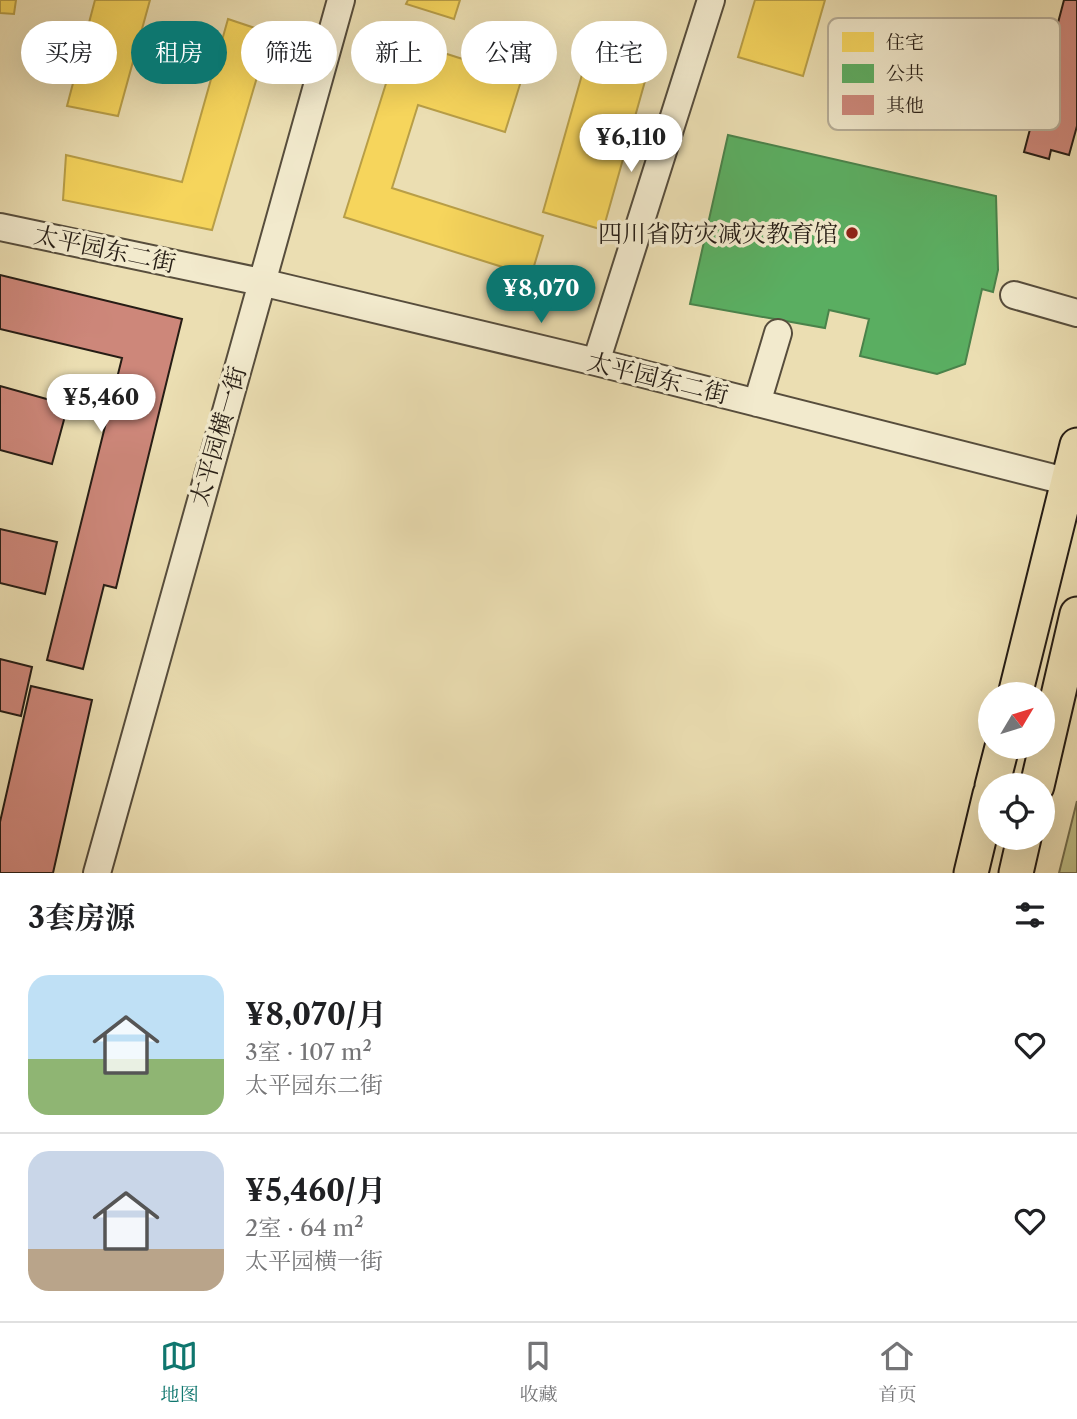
<!DOCTYPE html>
<html lang="zh">
<head>
<meta charset="utf-8">
<style>
  :root { --surface:#fff; --page:#f2f2f2; --text:#202124; --muted:#757577; --line:#e0e0e0; --accent:#0f766e }
  body { margin:0; font-family:"Libre Caslon Text","Noto Serif SC",serif; background:var(--page); color:var(--text); height:100vh; display:flex; flex-direction:column; font-size:26px; white-space:nowrap }
  * { box-sizing:border-box; margin:0 }
  p { font-size:23px; color:var(--muted) }
  .icon { flex:none; width:38px; height:38px; fill:none; stroke:currentColor; stroke-width:2; stroke-linecap:round; stroke-linejoin:round }
  .map { position:relative; height:873px; overflow:hidden }
  .details { display:flex; flex-direction:column; background:var(--surface); flex:1 }
  .details>* { flex:none }
  .hud { position:absolute; left:21px; top:21px; width:700px; height:63px; display:flex; gap:14px }
  .needle { width:46px; rotate:52deg }
  .fabs { position:absolute; left:978px; top:682px; display:grid; gap:14px }
  .fabs a { display:grid; place-items:center; width:77px; height:77px; border-radius:50%; background:var(--surface); box-shadow:0 7px 28px #0002; font-size:35px }
  .price { position:absolute; translate:-50% -60px; padding:0 16px; border-radius:24px; background:#fff; color:#222; font-size:23px; line-height:46px; filter:drop-shadow(0 2px 4px #0008) }
  .price::after { content:''; position:absolute; left:50%; top:42px; width:21px; height:16px; margin-left:-10px; background:inherit; clip-path:polygon(0 0,100% 0,50% 100%) }
  .price.on { background:var(--accent); color:#fff }
  ul { padding:0; list-style:none }
  li { display:flex; align-items:center; gap:21px; height:175px; padding:0 28px }
  li+li { border-top:2px solid var(--line) }
  li span { display:grid; place-items:center; flex:none; width:196px; height:140px; border-radius:21px; color:#555 }
  li>.icon { margin-inline-start:auto }
  span .icon { width:84px; height:84px; fill:#fffc; stroke-width:1 }
  li b { font-size:30px }
  h2 { display:flex; justify-content:space-between; align-items:center; height:84px; padding:0 28px; font-size:30px }
  .chip { padding:0 24px; border-radius:32px; background:var(--surface); box-shadow:0 7px 28px #0002; font-size:24px; line-height:63px }
  .chip.on { background:var(--accent); color:#fff }
  .menu { display:flex; justify-content:space-around; align-items:center; height:98px; border-top:2px solid var(--line); background:var(--surface); font-size:19px; color:var(--muted) }
  .menu a { display:grid; justify-items:center; gap:4px }
  .menu .on { color:var(--accent) }
  .map>svg:first-child { display:block }
</style>
</head>
<body>
<div class="map">
<svg width="1077" height="873" viewBox="0 0 1077 873">
  <rect width="100%" height="100%" fill="#ebdeb2"/>
  <filter id="stains"><feTurbulence type="fractalNoise" baseFrequency=".00286" numOctaves="4"/><feColorMatrix values="0 0 0 0 .2 0 0 0 0 .09 0 0 0 0 .02 0 0 0 .5 -.17"/></filter>
  <radialGradient id="worn" r=".72"><stop offset=".6" stop-color="#630" stop-opacity="0"/><stop offset="1" stop-color="#630" stop-opacity=".3"/></radialGradient>
  <path fill="#bebf87" stroke="#726e4e" stroke-width="2" d="M1077,801V873H1059Z"/>
  <path fill="#f6d55c" stroke="#b89e47" stroke-width="2" d="M0,0H16L14,14L0,13Z
    M95,0H150L118,116L67,106Z
    M408,0H460L454,19L406,4Z
    M755,0H825L803,76L738,57Z
    M228,19L270,33L212,230L63,200L66,155L182,182Z
    M400,39L522,78L505,132L418,105L392,188L543,236L531,276L344,217Z
    M591,43L651,60L603,230L543,212Z"/>
  <path fill="#5aae61" stroke="#4a824a" stroke-width="2" d="M728,135L996,196L998,270L993,292L982,289L965,364L937,374L860,356L869,319L829,310L825,328L690,304Z"/>
  <path fill="#cd877a" stroke="#261d15" stroke-width="2" d="M1064,0H1077V126L1069,155L1051,150L1049,159L1024,152Z
    M0,275L182,319L116,588L104,585L83,669L47,660L122,358L0,329Z
    M0,386L68,405L52,464L0,450Z
    M0,529L57,542L45,594L0,583Z
    M0,659L32,667L21,716L0,711Z
    M31,686L92,700L53,873H0V822Z"/>
  <g fill="none" stroke-linecap="round" stroke-linejoin="round">
    <g stroke="#574d3c" stroke-width="30">
      <path id="minor" d="M0,227L261,282L596,362L1077,484
        M1014,295L1077,313
        M596,362L711,0
        M757,403L778,333
        M97,873L341,0"/>
    </g>
    <g stroke="#261d15" stroke-width="37">
      <path id="major" d="M1015,695L1077,445
        M992,786L1002,747
        M1037,786L1077,614
        M971,873L990,794
        M1016,873L1024,838"/>
    </g>
    <use href="#minor" stroke="#f2eacd" stroke-width="26"/>
    <use href="#major" stroke="#ebdeb2" stroke-width="33"/>
  </g>
  <circle fill="#8f2418" stroke="#f2eacd" stroke-width="2.5" cx="852" cy="233" r="7"/>
  <g text-anchor="middle" dominant-baseline="central" stroke-width="7" stroke-linejoin="round" paint-order="stroke">
    <g font-size="24" fill="#261d15" stroke="#f2eacd" text-anchor="end">
      <text x="838" y="233">四川省防灾减灾教育馆</text>
    </g>
    <g font-size="24" fill="#261d15" stroke="#f2eacd">
      <text transform="translate(105 249) rotate(12)">太平园东二街</text>
      <text transform="translate(658 378) rotate(14)">太平园东二街</text>
      <text transform="translate(218 436) rotate(-74)">太平园横一街</text>
    </g>
  </g>
  <rect x="828" y="18" width="232" height="112" rx="10" fill="#f2eacd" stroke="#b5ac96" stroke-width="2"/>
  <rect x="842" y="32" width="32" height="20" fill="#f6d55c"/>
  <rect x="842" y="64" width="32" height="19" fill="#5aae61"/>
  <rect x="842" y="95" width="32" height="20" fill="#cd877a"/>
  <g font-size="19" fill="#261d15">
    <text x="886" y="49">住宅</text>
    <text x="886" y="80">公共</text>
    <text x="886" y="112">其他</text>
  </g>
  <rect width="100%" height="100%" filter="url(#stains)"/>
  <rect width="100%" height="100%" fill="url(#worn)"/>
</svg>
<div class="fabs">
<a><svg class="needle" viewBox="-14 -14 28 28"><path d="M0-13l5 13h-10z" fill="#e53935"/><path d="M0 13l5-13h-10z" fill="#757577"/></svg></a>
<a><svg class="icon" aria-label="locate" viewBox="0 0 24 24"><circle cx="12" cy="12" r="6"/><path d="M12 2v4M12 18v4M2 12h4M18 12h4"/></svg></a>
</div>
<b class="price" style="left:631px;top:174px">¥6,110</b>
<b class="price on" style="left:541px;top:325px">¥8,070</b>
<b class="price" style="left:101px;top:434px">¥5,460</b>
<div class="hud">
<a class="chip">买房</a>
<a class="chip on">租房</a>
<a class="chip">筛选</a>
<a class="chip">新上</a>
<a class="chip">公寓</a>
<a class="chip">住宅</a>
</div>
</div>
<section class="details">
<h2>3套房源<svg class="icon" aria-label="filters" viewBox="0 0 24 24"><path d="M4 7h16M4 17h16"/><circle cx="9" cy="7" r="2"/><circle cx="15" cy="17" r="2"/></svg></h2>
<ul>
<li><span style="background:linear-gradient(#bfe0f5 60%,#8fb573 0)"><svg class="icon" aria-label="home" viewBox="0 0 24 24"><path d="M3 11l9-7 9 7M6 9v11h12V9"/></svg></span><div><b>¥8,070/月</b><p>3室 · 107 m²</p><p>太平园东二街</p></div><svg class="icon" aria-label="heart" viewBox="0 0 24 24"><path d="M12 20l-8-8c-3-5 5-10 8-4 3-6 11-1 8 4z"/></svg></li>
<li><span style="background:linear-gradient(#c9d6e8 70%,#b9a48a 0)"><svg class="icon" aria-label="home" viewBox="0 0 24 24"><path d="M3 11l9-7 9 7M6 9v11h12V9"/></svg></span><div><b>¥5,460/月</b><p>2室 · 64 m²</p><p>太平园横一街</p></div><svg class="icon" aria-label="heart" viewBox="0 0 24 24"><path d="M12 20l-8-8c-3-5 5-10 8-4 3-6 11-1 8 4z"/></svg></li>
</ul>
</section>
<nav class="menu">
<a class="on"><svg class="icon" aria-label="map" viewBox="0 0 24 24"><path d="M3 6l6-2 6 2 6-2v14l-6 2-6-2-6 2zM9 4v14M15 6v14"/></svg>地图</a>
<a><svg class="icon" aria-label="saved" viewBox="0 0 24 24"><path d="M7 4h10v16l-5-4-5 4z"/></svg>收藏</a>
<a><svg class="icon" aria-label="home" viewBox="0 0 24 24"><path d="M3 11l9-7 9 7M6 9v11h12V9"/></svg>首页</a>
</nav>
</body>
</html>
